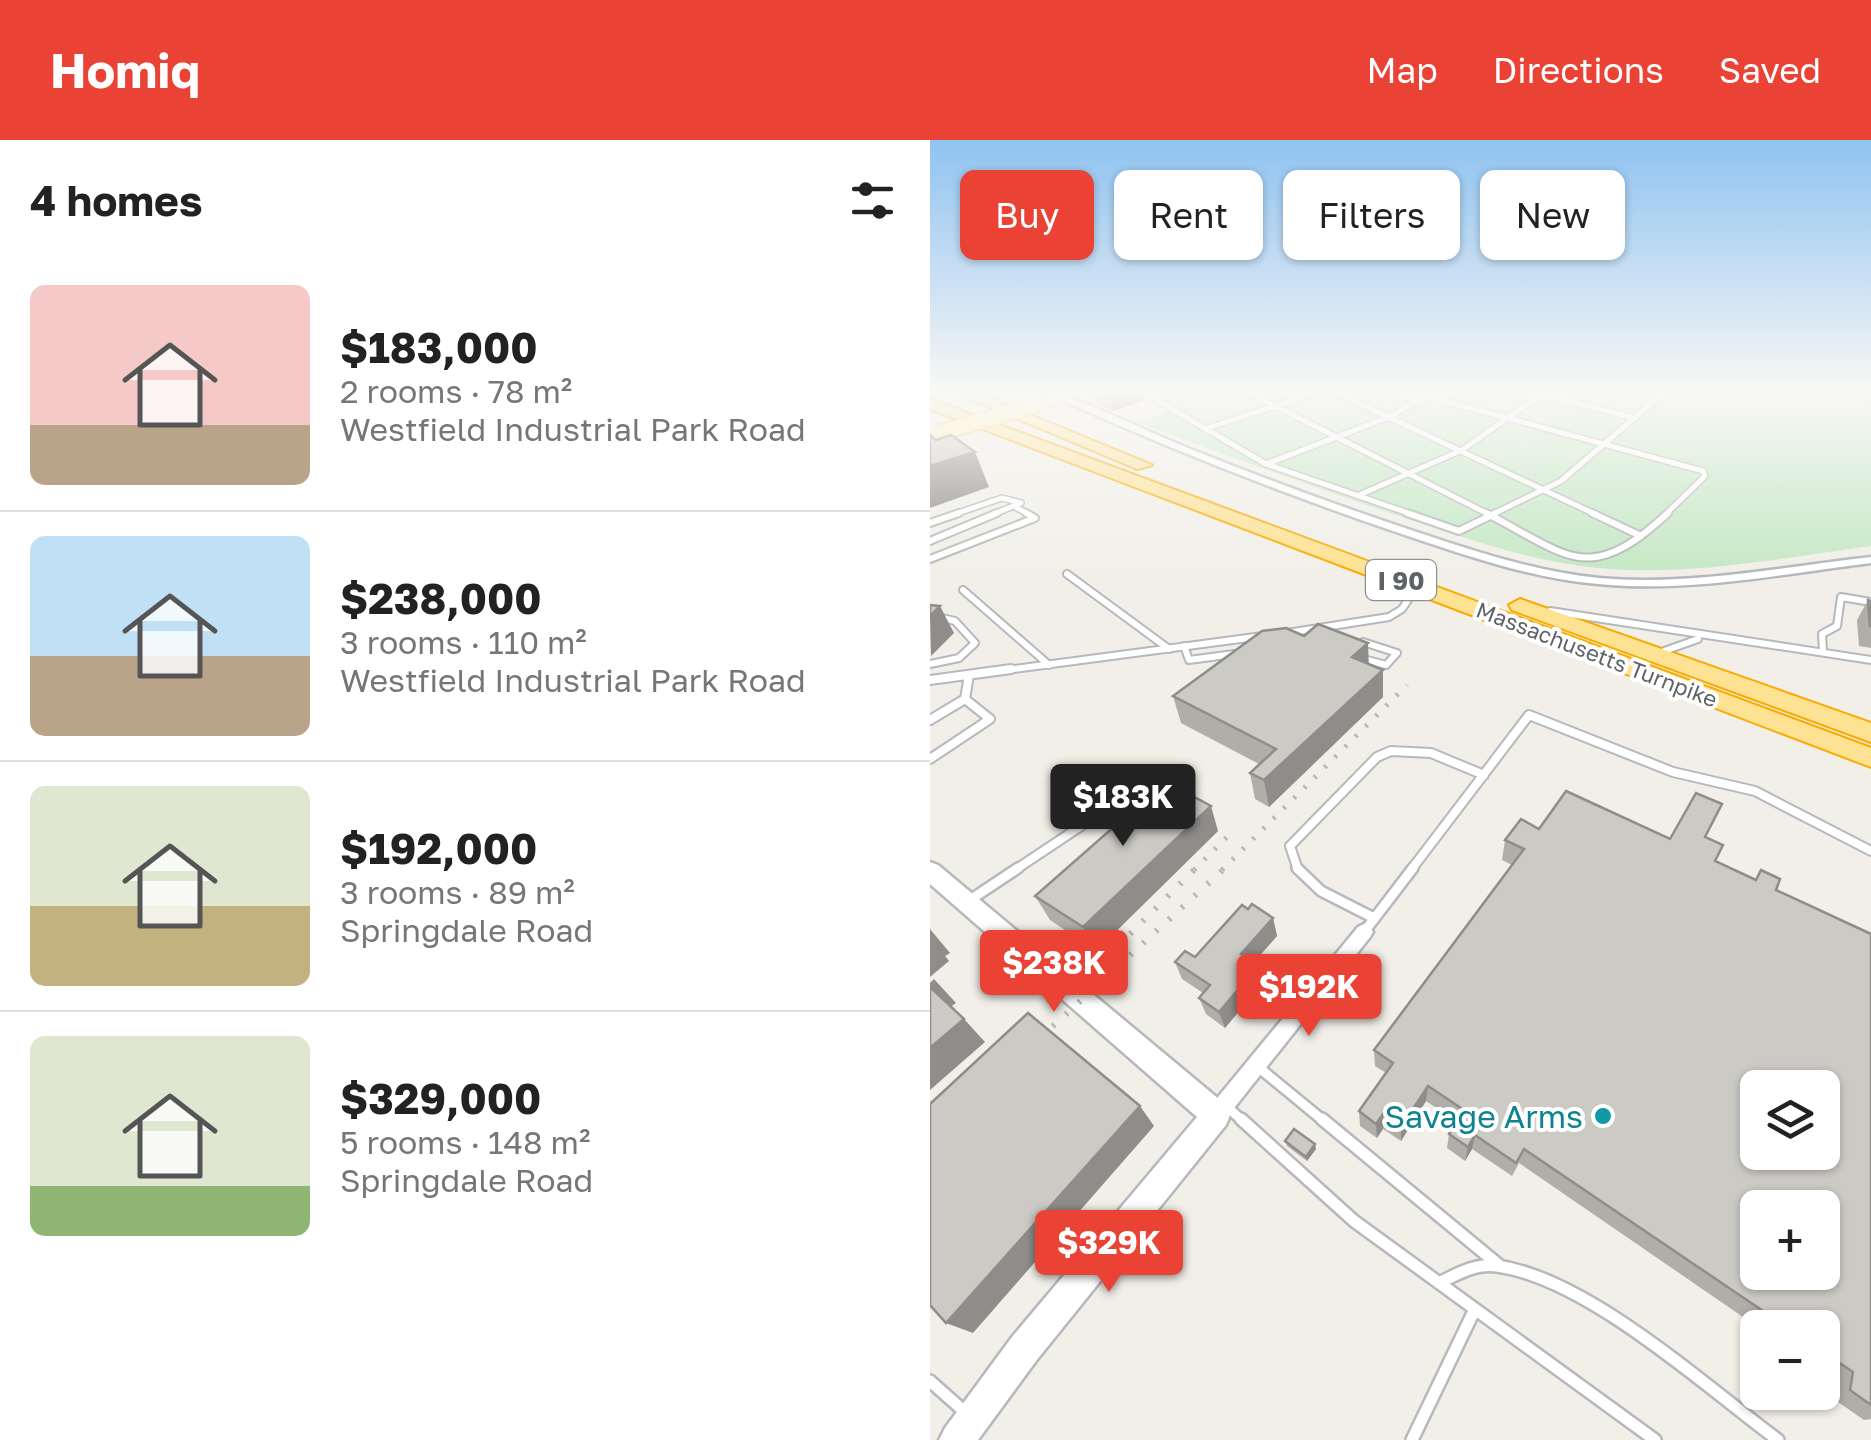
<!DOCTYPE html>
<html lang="en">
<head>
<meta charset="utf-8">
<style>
  :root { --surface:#fff; --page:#f6f6f6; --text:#222; --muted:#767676; --line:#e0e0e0; --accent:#ea4335 }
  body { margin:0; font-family:"Golos Text",sans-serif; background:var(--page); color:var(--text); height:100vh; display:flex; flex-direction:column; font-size:38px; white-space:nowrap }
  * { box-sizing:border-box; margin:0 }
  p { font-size:32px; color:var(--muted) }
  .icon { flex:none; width:55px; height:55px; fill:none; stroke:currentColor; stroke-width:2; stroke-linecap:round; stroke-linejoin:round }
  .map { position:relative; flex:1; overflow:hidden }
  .details { display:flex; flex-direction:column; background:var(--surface); width:930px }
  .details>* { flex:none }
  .banner { position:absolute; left:30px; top:30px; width:760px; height:90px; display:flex; gap:20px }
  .buttons { position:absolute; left:810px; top:930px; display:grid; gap:20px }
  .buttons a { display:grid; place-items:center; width:100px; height:100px; border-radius:15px; background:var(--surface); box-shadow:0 2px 8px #0004; font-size:50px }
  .price { position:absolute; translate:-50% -85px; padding:0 22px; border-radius:10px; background:var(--accent); color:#fff; font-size:32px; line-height:65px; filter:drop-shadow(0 2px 5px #0008) }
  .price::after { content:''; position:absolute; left:50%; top:60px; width:30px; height:22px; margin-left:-15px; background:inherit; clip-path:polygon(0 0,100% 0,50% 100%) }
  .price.selected { background:#222; color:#fff }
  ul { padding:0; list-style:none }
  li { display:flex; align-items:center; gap:30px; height:250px; padding:0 30px }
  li+li { border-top:2px solid var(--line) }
  li span { display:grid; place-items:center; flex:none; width:280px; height:200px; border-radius:15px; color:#555 }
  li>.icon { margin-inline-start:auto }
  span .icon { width:120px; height:120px; fill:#fffc; stroke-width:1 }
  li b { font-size:42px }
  h2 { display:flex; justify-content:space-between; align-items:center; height:120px; padding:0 30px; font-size:42px }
  .tag { padding:0 35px; border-radius:15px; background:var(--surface); box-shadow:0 2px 8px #0004; font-size:35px; line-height:90px }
  .tag.selected { background:var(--accent); color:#fff }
  header { display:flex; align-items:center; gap:60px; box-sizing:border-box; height:140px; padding:0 50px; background:var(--accent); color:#fff }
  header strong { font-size:48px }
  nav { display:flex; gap:55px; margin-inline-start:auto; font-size:35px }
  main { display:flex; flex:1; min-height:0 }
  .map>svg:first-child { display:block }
</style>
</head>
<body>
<header>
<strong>Homiq</strong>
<nav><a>Map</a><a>Directions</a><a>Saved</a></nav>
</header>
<main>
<section class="details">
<h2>4 homes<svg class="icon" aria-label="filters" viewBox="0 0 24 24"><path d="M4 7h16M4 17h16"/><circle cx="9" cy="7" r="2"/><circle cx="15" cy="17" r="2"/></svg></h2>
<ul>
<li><span style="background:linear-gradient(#f6c9c9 70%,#b9a48a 0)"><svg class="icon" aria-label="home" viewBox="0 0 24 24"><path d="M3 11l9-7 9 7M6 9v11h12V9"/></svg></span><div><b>$183,000</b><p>2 rooms · 78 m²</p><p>Westfield Industrial Park Road</p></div></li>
<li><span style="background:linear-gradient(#bfe0f5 60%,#b9a48a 0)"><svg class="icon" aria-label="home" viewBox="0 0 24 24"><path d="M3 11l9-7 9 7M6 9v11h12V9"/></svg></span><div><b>$238,000</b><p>3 rooms · 110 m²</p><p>Westfield Industrial Park Road</p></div></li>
<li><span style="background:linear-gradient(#dfe7d0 60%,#c2b280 0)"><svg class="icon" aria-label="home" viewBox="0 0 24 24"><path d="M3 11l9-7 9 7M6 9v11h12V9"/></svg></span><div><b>$192,000</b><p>3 rooms · 89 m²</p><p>Springdale Road</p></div></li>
<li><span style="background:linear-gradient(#dfe7d0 75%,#8fb573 0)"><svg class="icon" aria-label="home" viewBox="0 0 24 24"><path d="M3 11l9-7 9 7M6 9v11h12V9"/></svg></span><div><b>$329,000</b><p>5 rooms · 148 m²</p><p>Springdale Road</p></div></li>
</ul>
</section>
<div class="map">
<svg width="941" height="1300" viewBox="0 0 941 1300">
  <rect width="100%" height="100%" fill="#f1efe8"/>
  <path fill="#c5e8c5" d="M201,251H941V406C851,418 758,437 667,428C602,421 537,399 475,378C386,348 297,316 209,283L237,271Z"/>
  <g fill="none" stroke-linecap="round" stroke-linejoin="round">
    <g stroke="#b5b8bc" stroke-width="8">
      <path id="service-far4" d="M211,251L336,324L484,375
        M316,251L560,375
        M403,251L667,375
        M464,251L486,261
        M599,251L704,278
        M496,256L773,331L775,336L735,375
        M275,289L390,251
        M336,324L459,277L504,251
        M427,356L532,310L616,251
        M87,368L100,375
        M22,375L72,358L91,363L61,375
        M561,375L631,341L731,255L726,251"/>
    </g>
    <g stroke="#b5b8bc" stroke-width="10">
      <path id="service-far3" d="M477,373L529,391L566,373
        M556,373C639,416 658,447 738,373
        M662,373L711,396
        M0,383L29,373
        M0,401L67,373
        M0,419L105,378L96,373
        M137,434L239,509
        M33,450L119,525
        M620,471L941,520
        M0,475L25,481L45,503L29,518L0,524
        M357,493L459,477L472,469L487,446
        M254,506L259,520L304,514
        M893,511L892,494L907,486L911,457L941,462
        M726,514L768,499
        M430,518L456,525L467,513L433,502
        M62,532L333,496"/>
    </g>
    <g stroke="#b5b8bc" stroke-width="12">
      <path id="service-far2" d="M0,540L81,529
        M0,580L35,559
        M0,619L60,579L35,559L39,535
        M85,730L175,670
        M368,730L360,706L447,617L461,611L501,613L554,635
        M481,730L599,575L743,632L825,651L941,711"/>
    </g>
    <g stroke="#b5b8bc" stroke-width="14">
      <path id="service-far1" d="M367,728L391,751L444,778
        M40,760L88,728
        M434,792L483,728
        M327,926L395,982
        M295,965L314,982"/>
    </g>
    <g stroke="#b5b8bc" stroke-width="16">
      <path id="service" d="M311,979L424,1081L725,1300
        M392,979L570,1126
        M509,1143C527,1134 546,1123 567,1126C657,1138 775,1246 848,1300
        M0,1241L35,1272
        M482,1300L545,1169"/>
    </g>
    <g stroke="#b5b8bc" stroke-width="5">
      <path id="minor" d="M132,255C175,270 216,291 258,308C335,339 414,368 493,394C550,413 609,432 669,438C760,446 851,427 941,417V423C851,434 759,453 668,444C600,438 534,415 469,393C354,354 240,309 129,259L128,257Z
        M434,784L440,787L443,792L440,797L293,982L286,985L279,982L276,975L279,968L428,787Z"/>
    </g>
    <g stroke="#b5b8bc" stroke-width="5">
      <path id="tertiary" d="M0,722L8,725L296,965L300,975L296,985L106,1221L48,1300H9L15,1288L82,1197L267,977L0,744Z"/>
    </g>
    <g stroke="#f2c960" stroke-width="5">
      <path id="primary" d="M140,251H161L107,269L100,265Z"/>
    </g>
    <g stroke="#f9ab00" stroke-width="4">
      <path id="motorway" d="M22,251H42L222,325L207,329Z
        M0,259L941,608V627L0,269Z
        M590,459L941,583V602L582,470L579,465Z"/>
    </g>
    <use href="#service-far4" stroke="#fff" stroke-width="5"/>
    <use href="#service-far3" stroke="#fff" stroke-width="6"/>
    <use href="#service-far2" stroke="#fff" stroke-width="8"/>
    <use href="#service-far1" stroke="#fff" stroke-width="9"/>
    <use href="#service" stroke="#fff" stroke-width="11"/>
    <use href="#minor" fill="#fff" fill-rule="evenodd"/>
    <use href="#tertiary" fill="#fff" fill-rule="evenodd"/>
    <use href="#primary" fill="#fff2af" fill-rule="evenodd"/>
    <use href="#motorway" fill="#fde293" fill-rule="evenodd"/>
    <path stroke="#b6b7b8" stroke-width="5" stroke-dasharray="2.5 12" stroke-linecap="butt" d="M264,730L301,693
      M292,730L477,545"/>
    <path stroke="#b6b7b8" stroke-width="6" stroke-dasharray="2.5 15" stroke-linecap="butt" d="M163,831L266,728
      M97,910L295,728"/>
    <g stroke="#f2c960" stroke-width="18" stroke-linecap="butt">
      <path id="primary-bridge" d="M9,293L107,265"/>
    </g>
    <use href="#primary-bridge" stroke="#fff2af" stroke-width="15"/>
  </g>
  <path fill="#afaea9" d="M163,251H213L215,260L183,271L166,263Z
    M938,460L941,461V508L929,506L927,480Z
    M439,524L453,530V557L339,667L325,659L320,633L329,624L251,583L243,556Z
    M239,651L288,691L166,811L120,780L105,756L190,681L180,659Z
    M609,689L740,699L776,697L785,721L825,739L831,730L846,750L941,794V1279L934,1280L898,1255L902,1237L892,1231V1188H829L589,1023L582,1036L542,1009L535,1021L517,1008L519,994L527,982L496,961L471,1001L453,989L447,998L430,986L429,971L456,933L445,926L444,910L582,725L572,720L575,700Z
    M318,769L343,778L347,796L323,823L327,838L323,843L326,851L295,888L276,874L269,858L273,853L252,839L245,822L265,817Z
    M355,1001L386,1009L377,1021L357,1006Z"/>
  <path fill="#8f8d8a" d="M188,251H213L215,260L183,271L179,254Z
    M45,312L59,347L0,368V326Z
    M10,466L24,493L1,516L0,476Z
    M438,503L439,530L422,517Z
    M453,530V557L339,667L334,640Z
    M281,666L288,691L166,811L153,787Z
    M343,778L347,796L323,823L327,838L323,843L326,851L295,888L289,872L311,814Z
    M0,789L20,813L15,816L19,821L0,837Z
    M4,839L26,863L19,868L0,848V843Z
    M34,879L55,902L0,950V908Z
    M498,946L496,961L471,1001V987Z
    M210,966L224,986L43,1193L16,1183Z
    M453,974V989L447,998L446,984Z
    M545,995L542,1009L535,1021L538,1007Z
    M385,1004L386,1009L377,1021L376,1017Z"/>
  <path fill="#cccac5" stroke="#8f8d8a" stroke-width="2.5" fill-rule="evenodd" d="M0,295L6,300L21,295L45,312L0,326Z
    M938,460L941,461V486H940Z
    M0,465L10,466L0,476Z
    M388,484L438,503L422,517L453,530L334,640L320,633L346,609L243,556L332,491L356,488L374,496Z
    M208,635L239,651L244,646L281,666L153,787L105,756L202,671L180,659Z
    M636,651L740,699L766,653L792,664L775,697L793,705L785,721L826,740L831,730L850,739L846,750L941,794V1265L920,1250L923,1232L892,1211V1188H858L594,1009L586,1023L545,995L538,1007L519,994L534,970L498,946L471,987L453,974L446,984L429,971L463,923L444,910L594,709L575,700L591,679L609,689ZM828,948H892V1012H828ZM828,1068H892V1132H828Z
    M322,764L343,778L311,814L323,821L315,830L321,834L289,872L269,858L280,845L245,822L255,811L265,817L312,765L318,769Z
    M0,847L34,879L0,908Z
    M98,873L210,966L16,1183L0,1165V964Z
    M364,989L385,1004L376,1017L355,1001Z"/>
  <linearGradient id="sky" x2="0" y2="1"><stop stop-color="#8fc3f1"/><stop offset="0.58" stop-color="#f9f8f5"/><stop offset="1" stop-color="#f9f8f5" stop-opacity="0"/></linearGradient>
  <rect width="941" height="433" fill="url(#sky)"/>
  <circle fill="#0f9aa8" stroke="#fff" stroke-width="4" cx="673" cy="976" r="10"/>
  <g text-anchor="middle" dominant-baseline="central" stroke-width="8" stroke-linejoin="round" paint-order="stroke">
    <g font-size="22" fill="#5f6368" stroke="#fff">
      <text transform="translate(667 514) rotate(21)">Massachusetts Turnpike</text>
    </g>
    <rect fill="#fff" stroke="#8f9295" stroke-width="2.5" x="436" y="420" width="70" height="40" rx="8"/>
    <g font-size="25" font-weight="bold" fill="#5f6368">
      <text x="471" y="440">I 90</text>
    </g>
    <g font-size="32" fill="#0d838f" stroke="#fff" text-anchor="end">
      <text x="653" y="976">Savage Arms</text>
    </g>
  </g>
</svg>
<div class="buttons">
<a><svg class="icon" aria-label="layers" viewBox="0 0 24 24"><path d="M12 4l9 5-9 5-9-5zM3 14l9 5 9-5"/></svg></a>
<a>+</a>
<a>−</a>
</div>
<b class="price selected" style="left:193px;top:709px">$183K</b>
<b class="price" style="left:124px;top:875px">$238K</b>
<b class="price" style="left:379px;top:899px">$192K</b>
<b class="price" style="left:179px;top:1155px">$329K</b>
<div class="banner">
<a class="tag selected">Buy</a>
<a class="tag">Rent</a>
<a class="tag">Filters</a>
<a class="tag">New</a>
</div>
</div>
</main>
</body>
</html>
